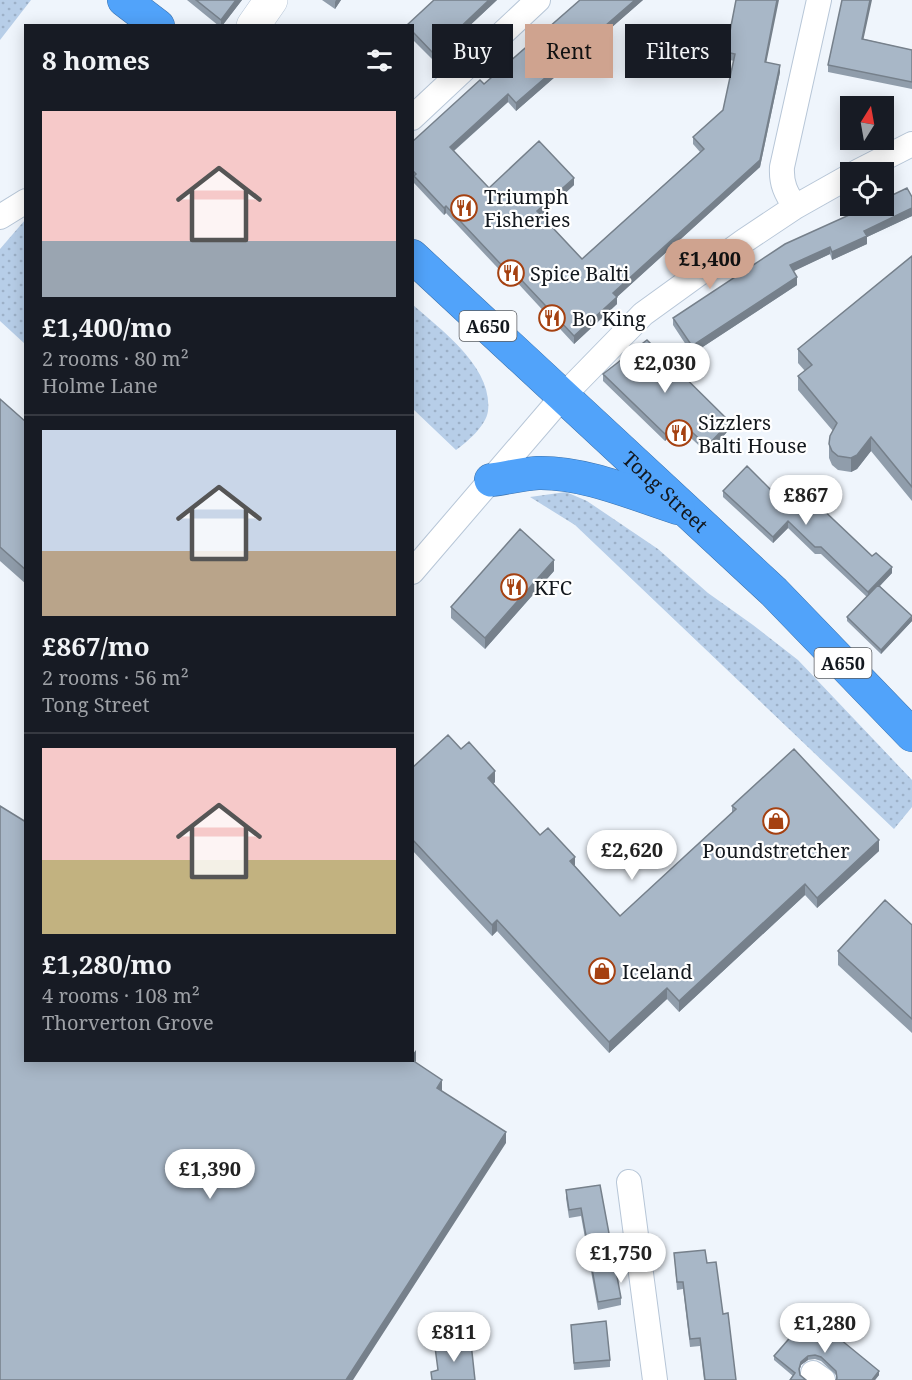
<!DOCTYPE html>
<html lang="en">
<head>
<meta charset="utf-8">
<style>
  :root { --surface:#171b24; --page:#20242c; --text:#f1f3f6; --muted:#9ea1a6; --line:#363941; --accent:#cfa38f }
  body { margin:0; font-family:"Noto Serif",serif; background:var(--page); color:var(--text); height:100vh; display:flex; flex-direction:column; font-size:22px; white-space:nowrap }
  * { box-sizing:border-box; margin:0 }
  p { font-size:20px; color:var(--muted) }
  .icon { flex:none; width:33px; height:33px; fill:none; stroke:currentColor; stroke-width:2; stroke-linecap:round; stroke-linejoin:round }
  .map { position:relative; flex:1; overflow:hidden }
  .details { position:absolute; left:24px; top:24px; width:390px; height:1038px; display:flex; flex-direction:column; background:var(--surface); border-radius:0px; box-shadow:0 3px 15px #0003 }
  .details>* { flex:none }
  .guide { position:absolute; left:432px; top:24px; width:390px; height:54px; display:flex; gap:12px }
  .needle { width:39px; rotate:11deg }
  .buttons { position:absolute; left:840px; top:96px; display:grid; gap:12px }
  .buttons a { display:grid; place-items:center; width:54px; height:54px; border-radius:0px; background:var(--surface); box-shadow:0 3px 15px #0003; font-size:30px }
  .price { position:absolute; translate:-50% -51px; padding:0 14px; border-radius:21px; background:#fff; color:#222; font-size:20px; line-height:39px; filter:drop-shadow(0 2px 3px #0008) }
  .price::after { content:''; position:absolute; left:50%; top:36px; width:18px; height:14px; margin-left:-9px; background:inherit; clip-path:polygon(0 0,100% 0,50% 100%) }
  .price.current { background:var(--accent); color:#111 }
  ul { padding:0; list-style:none }
  li { display:grid; align-content:center; gap:12px; height:318px; padding:0 18px }
  li+li { border-top:2px solid var(--line) }
  li span { display:grid; place-items:center; height:186px; border-radius:0px; color:#555 }
  li>.icon { margin-inline-start:auto }
  span .icon { width:108px; height:108px; fill:#fffc; stroke-width:1 }
  li b { font-size:26px }
  h2 { display:flex; justify-content:space-between; align-items:center; height:72px; padding:0 18px; font-size:26px }
  .tag { padding:0 21px; border-radius:0px; background:var(--surface); box-shadow:0 3px 15px #0003; font-size:21px; line-height:54px }
  .tag.current { background:var(--accent); color:#111 }
  .map>svg:first-child { display:block }
</style>
</head>
<body>
<div class="map">
<svg width="912" height="1380" viewBox="0 0 912 1380">
  <defs>
    <pattern id="grass-dots" width="8" height="8" patternUnits="userSpaceOnUse" patternTransform="scale(1.5)"><rect width="8" height="8" fill="#b7cee8"/><path d="M2 2h.1M6 6h.1" fill="none" stroke="#9cb0c7" stroke-width="1.8" stroke-linecap="round"/></pattern>
  </defs>
  <rect width="100%" height="100%" fill="#eff5fc"/>
  <path fill="url(#grass-dots)" d="M0,0H31L0,40Z
    M25,220V344L0,321V249Z
    M412,304C441,330 493,367 488,411C486,426 467,442 456,450L413,409Z
    M566,492L587,501L658,549L708,593L753,625L798,660L912,780V807L894,829L575,525L530,497Z"/>
  <g fill="none" stroke-linecap="round" stroke-linejoin="round">
    <g stroke="#b7c6d7" stroke-width="26">
      <path id="street" d="M412,118L538,0
        M857,172L912,144
        M795,207C786,193 781,184 782,167L819,0
        M0,217L26,201
        M412,572L563,396L643,314L744,241L795,207L850,176
        M629,1182L655,1380
        M813,1373L823,1380"/>
    </g>
    <g stroke="#b7c6d7" stroke-width="34">
      <path id="secondary" d="M253,26L271,0"/>
    </g>
    <g stroke="#3b72ad" stroke-width="34">
      <g id="highway">
        <path d="M124,0L158,26"/>
        <path id="s1" d="M412,256L774,592L912,735"/>
        <path d="M491,480C506,478 522,474 538,473C585,472 634,494 678,508"/>
      </g>
    </g>
    <use href="#street" stroke="#fff" stroke-width="24"/>
    <use href="#secondary" stroke="#fff" stroke-width="33"/>
    <use href="#highway" stroke="#51a3fa" stroke-width="33"/>
  </g>
  <path fill="#909dab" d="M187,0H242L222,26H219Z
    M322,0H341L335,9Z
    M434,0H497L433,60L412,39V26Z
    M580,0H643L516,111L508,102L454,151L489,188L574,185L541,215L582,259L700,152L693,144V137L723,110L734,61L726,59V52L766,62L780,72L760,167L617,297V304L574,344L513,278L510,281L446,213L444,215L414,183V179L412,177V142L484,84Z
    M864,39L912,50V89L828,72V65Z
    M912,197V216L867,237V244L832,260L830,254L793,271L797,285L692,354L673,325V318Z
    M912,256V501L871,451L857,469L851,472L838,470L832,465L829,458V444L833,431L798,390V376L805,371L798,363V349Z
    M603,374L730,429L707,453L679,427L665,441L603,381Z
    M0,399L26,422V584L0,561Z
    M723,491L783,502L872,556L892,573L880,586L912,616V621L881,654L847,621V617L867,597L821,554H815L788,528L773,543L723,497Z
    M554,571L485,649L451,618V607Z
    M461,749L495,782L493,784L540,835L575,866L620,916L732,813V806L879,851L817,908L805,895L679,1012L667,999L609,1053L497,931L492,936L412,850V768Z
    M912,925V1033L838,965V951Z
    M600,1185L621,1298V1305L598,1310L581,1216L569,1218L566,1198V1190Z
    M674,1253L707,1263L723,1314L736,1380H704L700,1346L690,1347L683,1289L677,1290Z
    M571,1325L610,1360V1367L574,1370Z
    M798,1336L879,1375L875,1380H836V1375L821,1361L815,1359L808,1360L801,1365L799,1371L793,1376L774,1360V1356Z"/>
  <path fill="#76808b" d="M236,0H242L222,26H221V20Z
    M336,0H341L335,9V2Z
    M489,0H497L433,60V53Z
    M635,0H643L516,111V103Z
    M777,0H779L765,69V62Z
    M870,0H872L862,46V39Z
    M780,65V72L760,167L617,297V304L574,344V336L613,293Z
    M508,94V102L450,154V147Z
    M574,178V185L537,219V211Z
    M446,206V213L444,215V208Z
    M912,208V216L867,237V244L832,260V252L864,231Z
    M830,247V254L790,273V265Z
    M513,271V278L510,281V274Z
    M797,277V285L692,354V346Z
    M679,420V427L665,441V434Z
    M730,422V429L707,453V446Z
    M871,437V451L857,469L851,472V458Z
    M788,521V528L773,543V537Z
    M554,560V571L485,649V638Z
    M892,567V573L868,598V592Z
    M912,617V621L881,654V650Z
    M495,771V782L488,789V778Z
    M879,840V851L817,908V898Z
    M575,857V868L570,861Z
    M805,884V895L679,1012V1001Z
    M497,920V931L492,936V925Z
    M667,988V999L609,1053V1042Z
    M416,1050V1061L410,1070L412,1060V1055Z
    M442,1080V1091L437,1088Z
    M506,1132V1143L353,1380H346Z
    M808,1356V1360L801,1365L799,1372V1369L801,1362Z
    M879,1371V1375L875,1380H872Z"/>
  <path fill="#a8b7c7" stroke="#76808b" stroke-width="1.5" d="M196,0H236L221,20Z
    M434,0H489L433,53L412,31V26L407,25Z
    M580,0H635L516,103L508,94L450,147L489,188L539,141L574,178L537,211L582,259L704,149L693,137L723,110L735,54L726,52L736,0H777L765,62L780,65L760,160L613,293L617,297L574,336L513,271L510,274L446,206L444,208L414,176L416,174L412,170V142L480,80L484,84Z
    M842,0H870L862,39L912,50V82L828,65Z
    M907,188L912,197V208L864,231L867,236L832,252L830,247L790,265L797,277L692,346L673,318L785,244L869,206H884V199Z
    M912,256V487L871,437L857,455L851,458L838,456L832,451L829,444L830,436L837,423L798,376L812,365L798,349Z
    M647,340L730,422L707,446L679,420L665,434L603,374Z
    M0,399L26,422V570L0,547Z
    M747,466L783,502L798,486L872,556L876,553L892,567L868,592L821,547H815L788,521L773,537L723,491Z
    M520,529L554,560L485,638L451,607Z
    M878,585L912,616L881,650L847,617Z
    M448,735L461,749L469,742L495,771L488,778L540,835L548,828L575,857L570,861L620,916L736,809L732,806L794,749L879,840L817,898L805,884L679,1001L667,988L609,1042L497,920L492,925L412,839V768Z
    M0,806L26,822V1060H412L442,1080L437,1088L506,1132L346,1380H0Z
    M885,900L912,925V1019L838,951Z
    M600,1185L621,1298L598,1302L581,1208L569,1210L566,1190Z
    M705,1250L707,1263L716,1262L723,1314L728,1313L736,1380H705L700,1338L690,1339L683,1282H677L674,1253Z
    M813,1317L879,1371L872,1380H836L837,1378L836,1371L821,1357L815,1355L808,1356L801,1362L799,1369L800,1375L806,1380H790L795,1373L774,1356L794,1333L798,1336Z
    M606,1321L610,1360L574,1363L571,1325Z
    M471,1343L475,1380H432L431,1372L438,1370L435,1347Z"/>
  <defs>
    <g id="restaurant-ring" transform="scale(1.35)"><circle r="9.5" fill="#fff" stroke="#a54111" stroke-width="1.5"/><path d="M-5-6h1v4h1v-4h1v4h1v-4h1v5L-1.5 .5V6h-2V.5L-5-1ZM5-6V6H3V1.5H1.5Q1.5-4 5-6Z" fill="#a54111"/></g>
    <g id="shop-ring" transform="scale(1.35)"><circle r="9.5" fill="#fff" stroke="#a54111" stroke-width="1.5"/><path d="M-5-2.5h2.3a2.7 3.5 0 0 1 5.4 0H5L5.5 6h-11ZM-1.5-2.5h3a1.5 2.3 0 0 0-3 0Z" fill="#a54111"/></g>
  </defs>
  <g fill-rule="evenodd">
    <use href="#restaurant-ring" x="464" y="208"/>
    <use href="#restaurant-ring" x="511" y="273"/>
    <use href="#restaurant-ring" x="552" y="318"/>
    <use href="#restaurant-ring" x="679" y="433"/>
    <use href="#restaurant-ring" x="514" y="587"/>
    <use href="#shop-ring" x="776" y="821"/>
    <use href="#shop-ring" x="602" y="971"/>
  </g>
  <g text-anchor="middle" dominant-baseline="central" stroke-width="4.5" stroke-linejoin="round" paint-order="stroke">
    <g fill="#fff" stroke="#5a5d62" stroke-width="1.5">
      <rect x="459.5" y="311" width="57" height="30" rx="4.5"/>
      <rect x="814.5" y="648" width="57" height="30" rx="4.5"/>
    </g>
    <g font-size="18" font-weight="bold" fill="#13181e">
      <text x="488" y="326">A650</text>
      <text x="843" y="663">A650</text>
    </g>
    <g font-size="20" fill="#13181e" stroke="#fff" text-anchor="start">
      <text x="484" y="196">Triumph<tspan x="484" dy="23">Fisheries</tspan></text>
      <text x="530" y="273">Spice Balti</text>
      <text x="572" y="318">Bo King</text>
      <text x="698" y="422">Sizzlers<tspan x="698" dy="23">Balti House</tspan></text>
      <text x="534" y="587">KFC</text>
      <text x="776" y="850" text-anchor="middle">Poundstretcher</text>
      <text x="622" y="971">Iceland</text>
    </g>
    <g font-size="20" fill="#13181e" stroke="#fff">
      <text stroke="none"><textPath href="#s1" startOffset="346">Tong Street</textPath></text>
    </g>
  </g>
</svg>
<div class="buttons">
<a><svg class="needle" viewBox="-14 -14 28 28"><path d="M0-13l5 13h-10z" fill="#e53935"/><path d="M0 13l5-13h-10z" fill="#9ea1a6"/></svg></a>
<a><svg class="icon" aria-label="locate" viewBox="0 0 24 24"><circle cx="12" cy="12" r="6"/><path d="M12 2v4M12 18v4M2 12h4M18 12h4"/></svg></a>
</div>
<b class="price current" style="left:710px;top:290px">£1,400</b>
<b class="price" style="left:665px;top:394px">£2,030</b>
<b class="price" style="left:806px;top:526px">£867</b>
<b class="price" style="left:632px;top:881px">£2,620</b>
<b class="price" style="left:210px;top:1200px">£1,390</b>
<b class="price" style="left:621px;top:1284px">£1,750</b>
<b class="price" style="left:825px;top:1354px">£1,280</b>
<b class="price" style="left:454px;top:1363px">£811</b>
<div class="guide">
<a class="tag">Buy</a>
<a class="tag current">Rent</a>
<a class="tag">Filters</a>
</div>
<section class="details">
<h2>8 homes<svg class="icon" aria-label="filters" viewBox="0 0 24 24"><path d="M4 7h16M4 17h16"/><circle cx="9" cy="7" r="2"/><circle cx="15" cy="17" r="2"/></svg></h2>
<ul>
<li><span style="background:linear-gradient(#f6c9c9 70%,#9aa5b1 0)"><svg class="icon" aria-label="home" viewBox="0 0 24 24"><path d="M3 11l9-7 9 7M6 9v11h12V9"/></svg></span><div><b>£1,400/mo</b><p>2 rooms · 80 m²</p><p>Holme Lane</p></div></li>
<li><span style="background:linear-gradient(#c9d6e8 65%,#b9a48a 0)"><svg class="icon" aria-label="home" viewBox="0 0 24 24"><path d="M3 11l9-7 9 7M6 9v11h12V9"/></svg></span><div><b>£867/mo</b><p>2 rooms · 56 m²</p><p>Tong Street</p></div></li>
<li><span style="background:linear-gradient(#f6c9c9 60%,#c2b280 0)"><svg class="icon" aria-label="home" viewBox="0 0 24 24"><path d="M3 11l9-7 9 7M6 9v11h12V9"/></svg></span><div><b>£1,280/mo</b><p>4 rooms · 108 m²</p><p>Thorverton Grove</p></div></li>
</ul>
</section>
</div>
</body>
</html>
